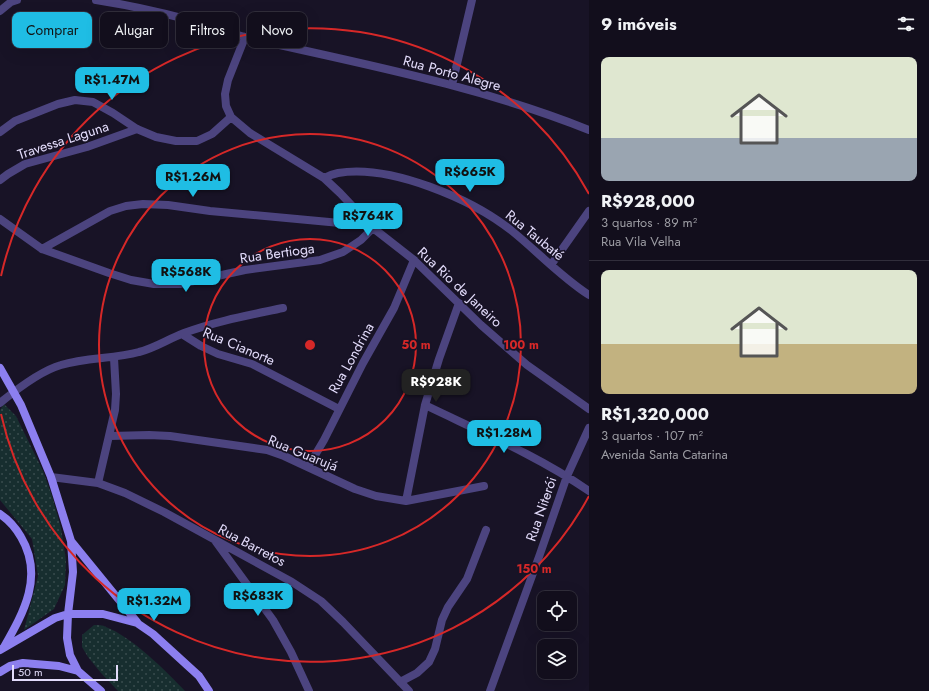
<!DOCTYPE html>
<html lang="pt">
<head>
<meta charset="utf-8">
<style>
  :root { --surface:#120e1c; --page:#1b1725; --text:#f1f3f6; --muted:#9c9ca3; --line:#312e3b; --accent:#1fbde4 }
  body { margin:0; font-family:Jost,sans-serif; background:var(--page); color:var(--text); height:100vh; display:flex; flex-direction:column; font-size:15px; white-space:nowrap }
  * { box-sizing:border-box; margin:0 }
  p { font-size:13px; color:var(--muted) }
  .icon { flex:none; width:22px; height:22px; fill:none; stroke:currentColor; stroke-width:2; stroke-linecap:round; stroke-linejoin:round }
  .map { position:relative; flex:1; overflow:hidden }
  .side { display:flex; flex-direction:column; background:var(--surface); width:340px }
  .side>* { flex:none }
  .hud { position:absolute; left:12px; top:12px; width:380px; height:36px; display:flex; gap:8px }
  .buttons { position:absolute; left:537px; top:591px; display:grid; gap:8px }
  .buttons a { display:grid; place-items:center; width:40px; height:40px; border-radius:8px; background:var(--surface); box-shadow:0 4px 16px #0002,0 0 0 1px var(--line); font-size:20px }
  .scale { position:absolute; left:12px; bottom:10px; width:106px; box-sizing:border-box; padding-left:4px; border:2px solid #e3dcfb; border-top:0; font-size:11px; line-height:14px; white-space:nowrap; color:#e3dcfb; -webkit-text-stroke:3px #181326; paint-order:stroke }
  .price { position:absolute; translate:-50% -34px; padding:0 9px; border-radius:8px; background:var(--accent); color:#111; font-size:13px; line-height:26px; filter:drop-shadow(0 1px 2px #0008) }
  .price::after { content:''; position:absolute; left:50%; top:24px; width:12px; height:9px; margin-left:-6px; background:inherit; clip-path:polygon(0 0,100% 0,50% 100%) }
  .price.active { background:#222; color:#fff }
  ul { padding:0; list-style:none }
  li { display:grid; align-content:center; gap:8px; height:212px; padding:0 12px }
  li+li { border-top:1px solid var(--line) }
  li span { display:grid; place-items:center; height:124px; border-radius:8px; color:#555 }
  li>.icon { margin-inline-start:auto }
  span .icon { width:72px; height:72px; fill:#fffc; stroke-width:1 }
  li b { font-size:17px }
  h2 { display:flex; justify-content:space-between; align-items:center; height:48px; padding:0 12px; font-size:17px }
  .pill { padding:0 14px; border-radius:8px; background:var(--surface); box-shadow:0 4px 16px #0002,0 0 0 1px var(--line); font-size:14px; line-height:36px }
  .pill.active { background:var(--accent); color:#111 }
  main { display:flex; flex:1; min-height:0 }
  .map>svg:first-child { display:block }
</style>
</head>
<body>
<main>
<div class="map">
<svg width="589" height="691" viewBox="0 0 589 691">
  <defs>
    <pattern id="grass-dots" width="8" height="8" patternUnits="userSpaceOnUse"><rect width="8" height="8" fill="#172e2f"/><path d="M2 2h.1M6 6h.1" fill="none" stroke="#394c4e" stroke-width="1.8" stroke-linecap="round"/></pattern>
  </defs>
  <rect width="100%" height="100%" fill="#181326"/>
  <path fill="url(#grass-dots)" d="M4,404L16,416L43,471L52,496L61,528L66,560L65,585L54,609L24,630L38,576L32,539L0,500V410Z
    M94,625C98,625 103,625 106,627C132,637 166,671 185,691H118L101,673L88,657L82,647V635Z"/>
  <g fill="none" stroke-linecap="round" stroke-linejoin="round">
    <path stroke="#4c447f" stroke-width="8" d="M0,180L8,174L25,164L87,147L137,129"/>
    <path stroke="#4c447f" stroke-width="8" d="M96,0C135,6 173,15 211,26C223,29 235,35 248,38C363,64 479,86 589,130
      M0,11L11,2L17,0
      M245,37L228,80L225,94L226,106L231,117L250,133L324,178L340,193L373,228L414,260L481,325L527,365L589,409
      M452,85L472,0
      M0,132L15,121L58,104L75,100L93,102L113,113L137,129L156,137L176,141H197L212,134L231,117
      M324,178C328,176 333,174 338,173C390,164 472,199 512,231C538,252 561,277 589,295
      M0,219L42,249L109,273L131,280L154,284H180L245,270L320,260L343,252L361,240L373,228
      M42,249L110,211L126,206L143,204L168,205L210,211L340,223L352,222L363,218
      M551,265L589,211
      M182,334L201,346L218,354L252,364L339,409
      M0,403C17,389 40,371 61,365C86,357 114,359 139,352C155,348 168,339 184,333C216,321 250,315 283,308
      M425,405C481,432 538,456 589,491
      M110,436L149,435L170,436L267,450L284,456L355,489L376,496L406,501L484,486
      M308,467L324,440L363,363L394,308L414,260
      M51,477L98,483L125,493L164,512L292,582L321,601L343,622L409,691
      M98,483L115,410L116,394L114,358
      M406,501L425,405L439,359L459,303
      M216,542L273,620L291,652L309,691
      M400,682L417,673L429,662L435,649L442,620L448,607L467,579L486,530
      M490,691L540,554L567,476L589,428"/>
    <path stroke="#8c7fef" stroke-width="8" d="M0,368L21,405L51,477L71,541L73,572L68,614L67,638L70,655L78,671
      M0,514C9,520 16,528 21,537C44,576 24,612 4,647
      M71,541L137,622
      M0,650L55,618L68,614H103L137,623L153,634L199,676L209,691
      M0,672L10,666L23,663L59,666L78,671L101,691"/>
  </g>
  <g fill="none" stroke="#d62828" stroke-width="2">
    <circle cx="310" cy="345" r="106"/>
    <circle cx="310" cy="345" r="211"/>
    <path d="M589 496A317 317 0 0 1 1 414M1 276A317 317 0 0 1 589 194"/>
  </g>
  <g text-anchor="middle" dominant-baseline="central" stroke-width="3.5" stroke-linejoin="round" paint-order="stroke">
    <g font-size="14" fill="#e3dcfb" stroke="#181326">
      <text transform="translate(452 73) rotate(15)">Rua Porto Alegre</text>
      <text transform="translate(63 140) rotate(-18)">Travessa Laguna</text>
      <text transform="translate(535 235) rotate(39)">Rua Taubaté</text>
      <text transform="translate(277 253) rotate(-8)">Rua Bertioga</text>
      <text transform="translate(460 287) rotate(43)">Rua Rio de Janeiro</text>
      <text transform="translate(239 346) rotate(23)">Rua Cianorte</text>
      <text transform="translate(351 358) rotate(-61)">Rua Londrina</text>
      <text transform="translate(303 453) rotate(22)">Rua Guarujá</text>
      <text transform="translate(541 509) rotate(-71)">Rua Niterói</text>
      <text transform="translate(252 545) rotate(28)">Rua Barretos</text>
    </g>
  </g>
  <circle cx="310" cy="345" r="6" fill="#d62828" stroke="#181326" stroke-width="2"/>
  <g font-size="12" text-anchor="middle" font-weight="bold" fill="#d62828" stroke="#181326" stroke-width="3.5" stroke-linejoin="round" paint-order="stroke">
    <text x="416" y="349">50 m</text>
    <text x="521" y="349">100 m</text>
    <text x="534" y="573">150 m</text>
  </g>
</svg>
<div class="buttons">
<a><svg class="icon" aria-label="locate" viewBox="0 0 24 24"><circle cx="12" cy="12" r="6"/><path d="M12 2v4M12 18v4M2 12h4M18 12h4"/></svg></a>
<a><svg class="icon" aria-label="layers" viewBox="0 0 24 24"><path d="M12 4l9 5-9 5-9-5zM3 14l9 5 9-5"/></svg></a>
</div>
<div class="scale">50 m</div>
<b class="price" style="left:112px;top:101px">R$1.47M</b>
<b class="price" style="left:470px;top:193px">R$665K</b>
<b class="price" style="left:193px;top:198px">R$1.26M</b>
<b class="price" style="left:368px;top:237px">R$764K</b>
<b class="price" style="left:186px;top:293px">R$568K</b>
<b class="price active" style="left:436px;top:403px">R$928K</b>
<b class="price" style="left:504px;top:454px">R$1.28M</b>
<b class="price" style="left:258px;top:617px">R$683K</b>
<b class="price" style="left:154px;top:622px">R$1.32M</b>
<div class="hud">
<a class="pill active">Comprar</a>
<a class="pill">Alugar</a>
<a class="pill">Filtros</a>
<a class="pill">Novo</a>
</div>
</div>
<section class="side">
<h2>9 imóveis<svg class="icon" aria-label="filters" viewBox="0 0 24 24"><path d="M4 7h16M4 17h16"/><circle cx="9" cy="7" r="2"/><circle cx="15" cy="17" r="2"/></svg></h2>
<ul>
<li><span style="background:linear-gradient(#dfe7d0 65%,#9aa5b1 0)"><svg class="icon" aria-label="home" viewBox="0 0 24 24"><path d="M3 11l9-7 9 7M6 9v11h12V9"/></svg></span><div><b>R$928,000</b><p>3 quartos · 89 m²</p><p>Rua Vila Velha</p></div></li>
<li><span style="background:linear-gradient(#dfe7d0 60%,#c2b280 0)"><svg class="icon" aria-label="home" viewBox="0 0 24 24"><path d="M3 11l9-7 9 7M6 9v11h12V9"/></svg></span><div><b>R$1,320,000</b><p>3 quartos · 107 m²</p><p>Avenida Santa Catarina</p></div></li>
</ul>
</section>
</main>
</body>
</html>
